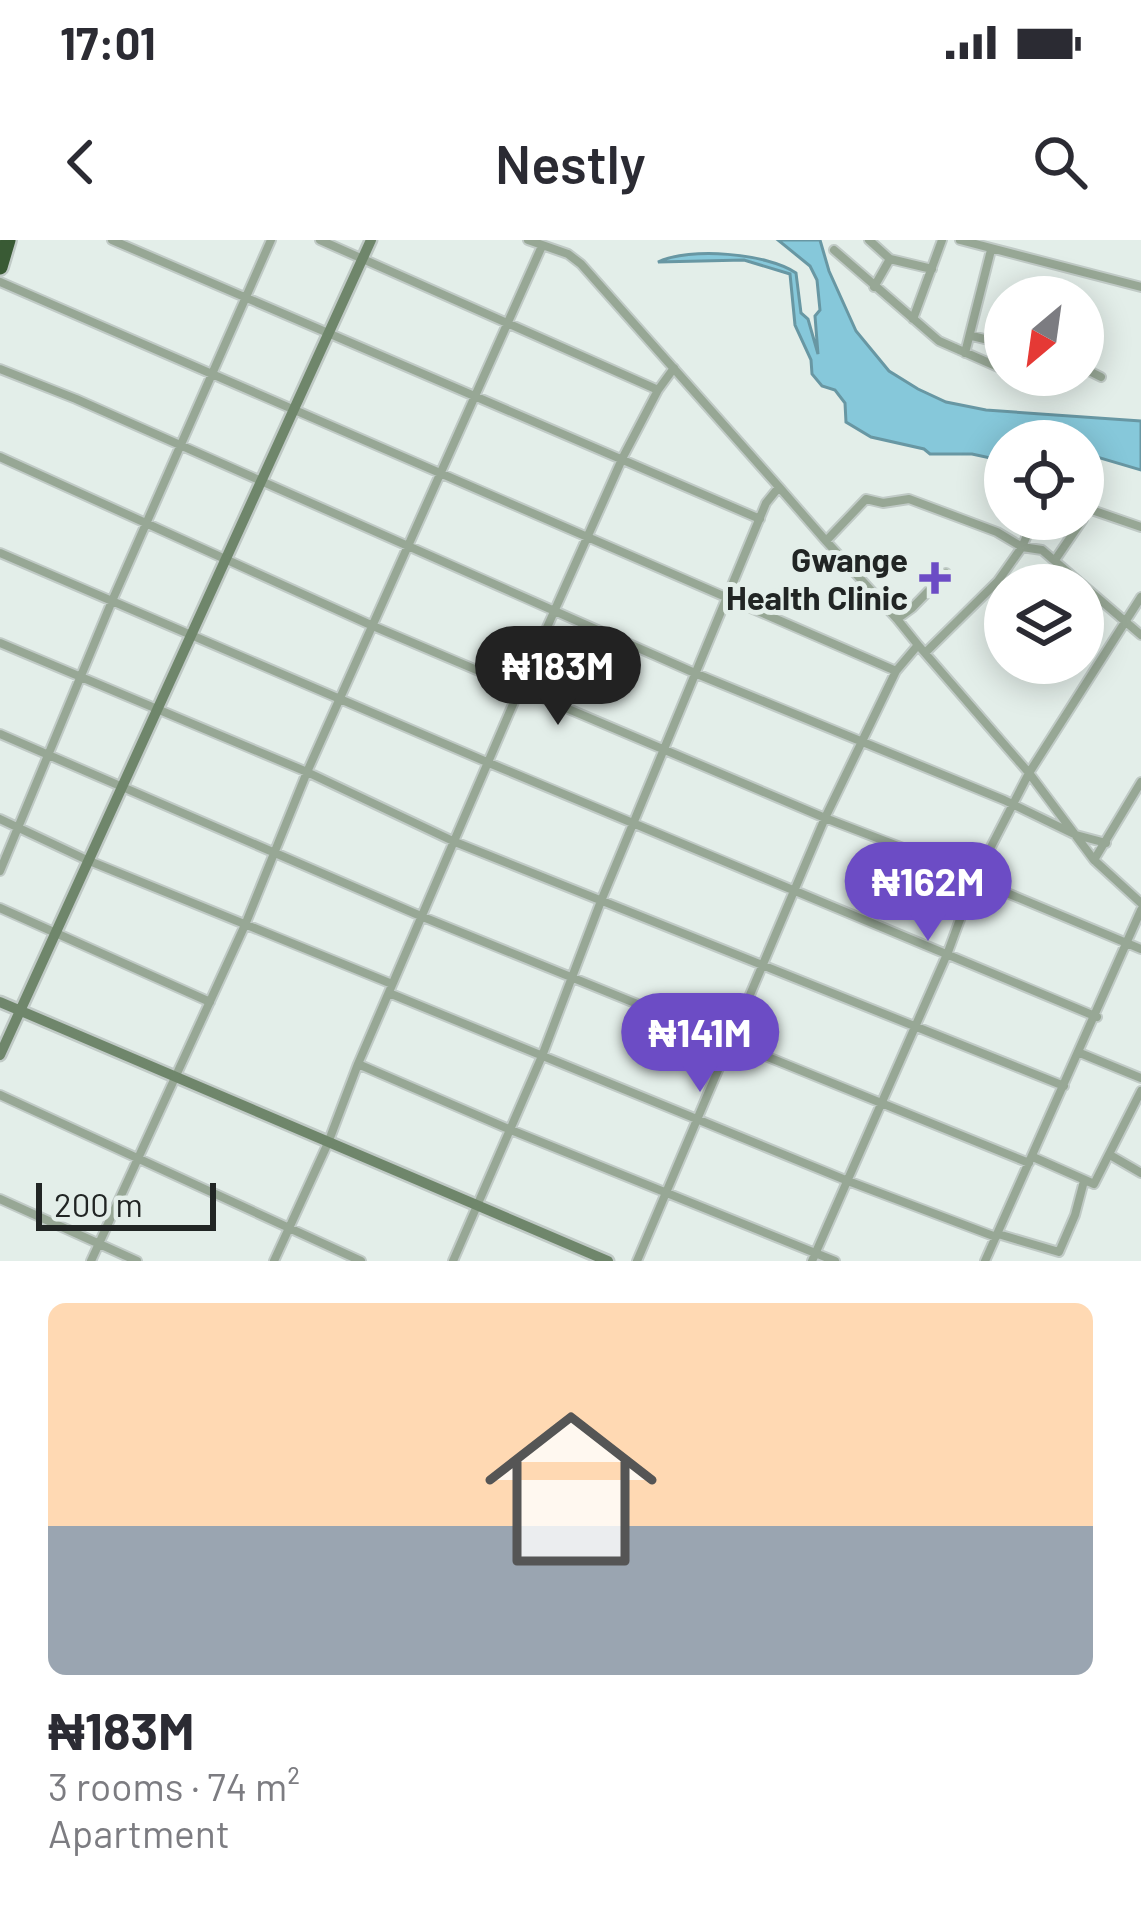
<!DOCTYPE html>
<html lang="en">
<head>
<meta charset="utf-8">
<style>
  :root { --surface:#fff; --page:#f2f2f3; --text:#2b2b33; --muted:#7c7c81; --line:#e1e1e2; --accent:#6c4cc5 }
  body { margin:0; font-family:Barlow,sans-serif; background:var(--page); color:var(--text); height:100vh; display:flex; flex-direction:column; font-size:45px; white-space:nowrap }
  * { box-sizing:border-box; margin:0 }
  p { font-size:39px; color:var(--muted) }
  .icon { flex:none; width:66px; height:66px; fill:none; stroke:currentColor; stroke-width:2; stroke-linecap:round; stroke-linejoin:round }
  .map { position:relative; height:1021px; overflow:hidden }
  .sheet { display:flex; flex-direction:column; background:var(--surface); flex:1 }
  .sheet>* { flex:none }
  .needle { width:78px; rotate:209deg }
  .controls { position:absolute; left:984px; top:36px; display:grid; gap:24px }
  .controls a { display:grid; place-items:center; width:120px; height:120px; border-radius:50%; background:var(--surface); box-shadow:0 6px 30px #0003; font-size:60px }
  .scale { position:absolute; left:36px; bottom:30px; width:180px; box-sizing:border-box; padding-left:12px; border:6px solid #212524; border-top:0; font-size:33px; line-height:42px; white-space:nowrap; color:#212524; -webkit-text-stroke:9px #e3eee9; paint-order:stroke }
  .price { position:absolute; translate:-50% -102px; padding:0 27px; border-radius:42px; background:var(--accent); color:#fff; font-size:39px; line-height:78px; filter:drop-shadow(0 3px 6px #0008) }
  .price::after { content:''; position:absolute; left:50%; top:72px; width:36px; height:27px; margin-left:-18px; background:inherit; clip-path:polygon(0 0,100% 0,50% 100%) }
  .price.selected { background:#222; color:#fff }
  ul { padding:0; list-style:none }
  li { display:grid; align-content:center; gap:24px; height:636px; padding:0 48px }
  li+li { border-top:3px solid var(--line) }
  li span { display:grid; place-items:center; height:372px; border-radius:18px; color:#555 }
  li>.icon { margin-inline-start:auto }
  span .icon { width:216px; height:216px; fill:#fffc; stroke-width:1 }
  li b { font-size:51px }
  .status { display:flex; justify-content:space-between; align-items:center; height:84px; padding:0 60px; background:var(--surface); direction:ltr }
  .status svg { height:33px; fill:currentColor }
  header { display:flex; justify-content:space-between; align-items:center; height:156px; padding:0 48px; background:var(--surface); font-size:54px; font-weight:600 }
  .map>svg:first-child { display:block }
</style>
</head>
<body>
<div class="status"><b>17:01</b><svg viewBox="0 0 49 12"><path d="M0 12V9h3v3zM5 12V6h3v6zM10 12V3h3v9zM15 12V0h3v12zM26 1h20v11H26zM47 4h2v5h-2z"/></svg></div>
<header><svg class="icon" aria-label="back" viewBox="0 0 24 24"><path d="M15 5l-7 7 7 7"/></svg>Nestly<svg class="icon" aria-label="search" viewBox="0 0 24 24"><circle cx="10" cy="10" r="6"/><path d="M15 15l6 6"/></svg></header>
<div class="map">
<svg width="1141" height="1021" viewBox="0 0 1141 1021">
  <rect width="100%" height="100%" fill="#e3eee9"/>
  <path fill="#86c8da" stroke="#6897a3" stroke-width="3" d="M778,0H820L829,31L856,91L889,131L918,149L946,162L986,170L1141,181V230L1083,213V201H1005L1004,221L972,214H930L924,209L871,197L846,182L845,163L835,150L822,146L812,134L811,120L795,85L790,34L744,20L658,22C689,7 767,13 796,33L801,73L808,79L818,114L815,76L820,70L817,40L810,26Z"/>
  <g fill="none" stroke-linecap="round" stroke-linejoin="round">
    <g stroke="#c0cac6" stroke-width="12">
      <path id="street" d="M112,0L760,279
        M320,0L658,150
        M528,0L568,14L581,24L779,247
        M869,0L890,19L932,29
        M960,0L1141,47
        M834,10L939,101L1005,130
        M0,42L896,431
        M874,47L890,19
        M913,79L942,0
        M972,96L1005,104
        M965,113L991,10
        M1083,128L1101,137
        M0,129L76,159L697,434L1004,560L1076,595L1106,603
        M1019,135L1051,146
        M0,217L373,386L825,578L976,636L1007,653L1141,709
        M1083,267L1141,287
        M1086,272L1093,247
        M0,313L489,523L1097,777
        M1055,320L1083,279
        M897,379L826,301L866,259L883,263L909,259L997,292L1022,307L1042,310L1141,395
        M0,403L307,532L455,602L1064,846
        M925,413L998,341L1022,307L1034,279
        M0,494L423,677L1029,923
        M1141,542L1094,620L1141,663
        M0,579L87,620L392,744
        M1094,620L1029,533L1141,357
        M0,631L112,361L271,0
        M0,668L210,762
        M389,753L848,941L996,997
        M1080,813L1141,838
        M358,824L511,890L835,1021
        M0,855L361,1021
        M1110,915L1141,933
        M1033,917L1094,944L1141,851
        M0,959L137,1021
        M998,994L1059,1012L1075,975L1084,941
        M91,1021L245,685L307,532L542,6
        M274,1021L328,903L358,824L520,448L623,217L658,150L674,128
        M453,1021L542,816L601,661L766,263L779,247L826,301
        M637,1021L825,578L896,431L918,405L897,379L912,368L946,333
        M812,1021L948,712L976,636L1029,533L918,405
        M985,1021L1141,670"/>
    </g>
    <g stroke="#c0cac6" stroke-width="15">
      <path id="secondary" d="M0,762L608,1021
        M0,815L371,0"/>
    </g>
    <g stroke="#c0cac6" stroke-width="20">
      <path id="highway" d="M0,27L8,0"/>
    </g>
    <use href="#street" stroke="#97a795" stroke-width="8"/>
    <use href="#secondary" stroke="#6f866b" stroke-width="10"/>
    <use href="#highway" stroke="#395a34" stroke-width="15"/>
  </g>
  <path fill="#6c4cc5" stroke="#e3eee9" stroke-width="4.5" d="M929 320h12v12h12v12h-12v12h-12v-12h-12v-12h12z"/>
  <g text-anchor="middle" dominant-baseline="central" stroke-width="10" stroke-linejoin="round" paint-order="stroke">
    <g font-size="33" font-weight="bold" fill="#212524" stroke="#e3eee9" text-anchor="end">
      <text x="908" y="319">Gwange<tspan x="908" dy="38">Health Clinic</tspan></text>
    </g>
  </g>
</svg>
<div class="controls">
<a><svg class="needle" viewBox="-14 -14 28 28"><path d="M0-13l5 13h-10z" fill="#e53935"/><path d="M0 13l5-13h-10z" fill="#7c7c81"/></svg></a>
<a><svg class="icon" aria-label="locate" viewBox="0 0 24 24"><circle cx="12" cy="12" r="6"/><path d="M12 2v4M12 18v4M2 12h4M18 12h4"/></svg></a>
<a><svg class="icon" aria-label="layers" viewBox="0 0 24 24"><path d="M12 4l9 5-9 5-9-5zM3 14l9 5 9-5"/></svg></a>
</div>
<div class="scale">200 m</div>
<b class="price selected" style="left:558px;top:488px">₦183M</b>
<b class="price" style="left:928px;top:704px">₦162M</b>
<b class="price" style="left:700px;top:855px">₦141M</b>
</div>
<section class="sheet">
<ul>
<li><span style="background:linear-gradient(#ffd9b3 60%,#9aa5b1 0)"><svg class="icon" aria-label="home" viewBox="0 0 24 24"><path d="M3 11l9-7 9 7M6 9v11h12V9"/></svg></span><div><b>₦183M</b><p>3 rooms · 74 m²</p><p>Apartment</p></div></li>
</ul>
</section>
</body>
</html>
